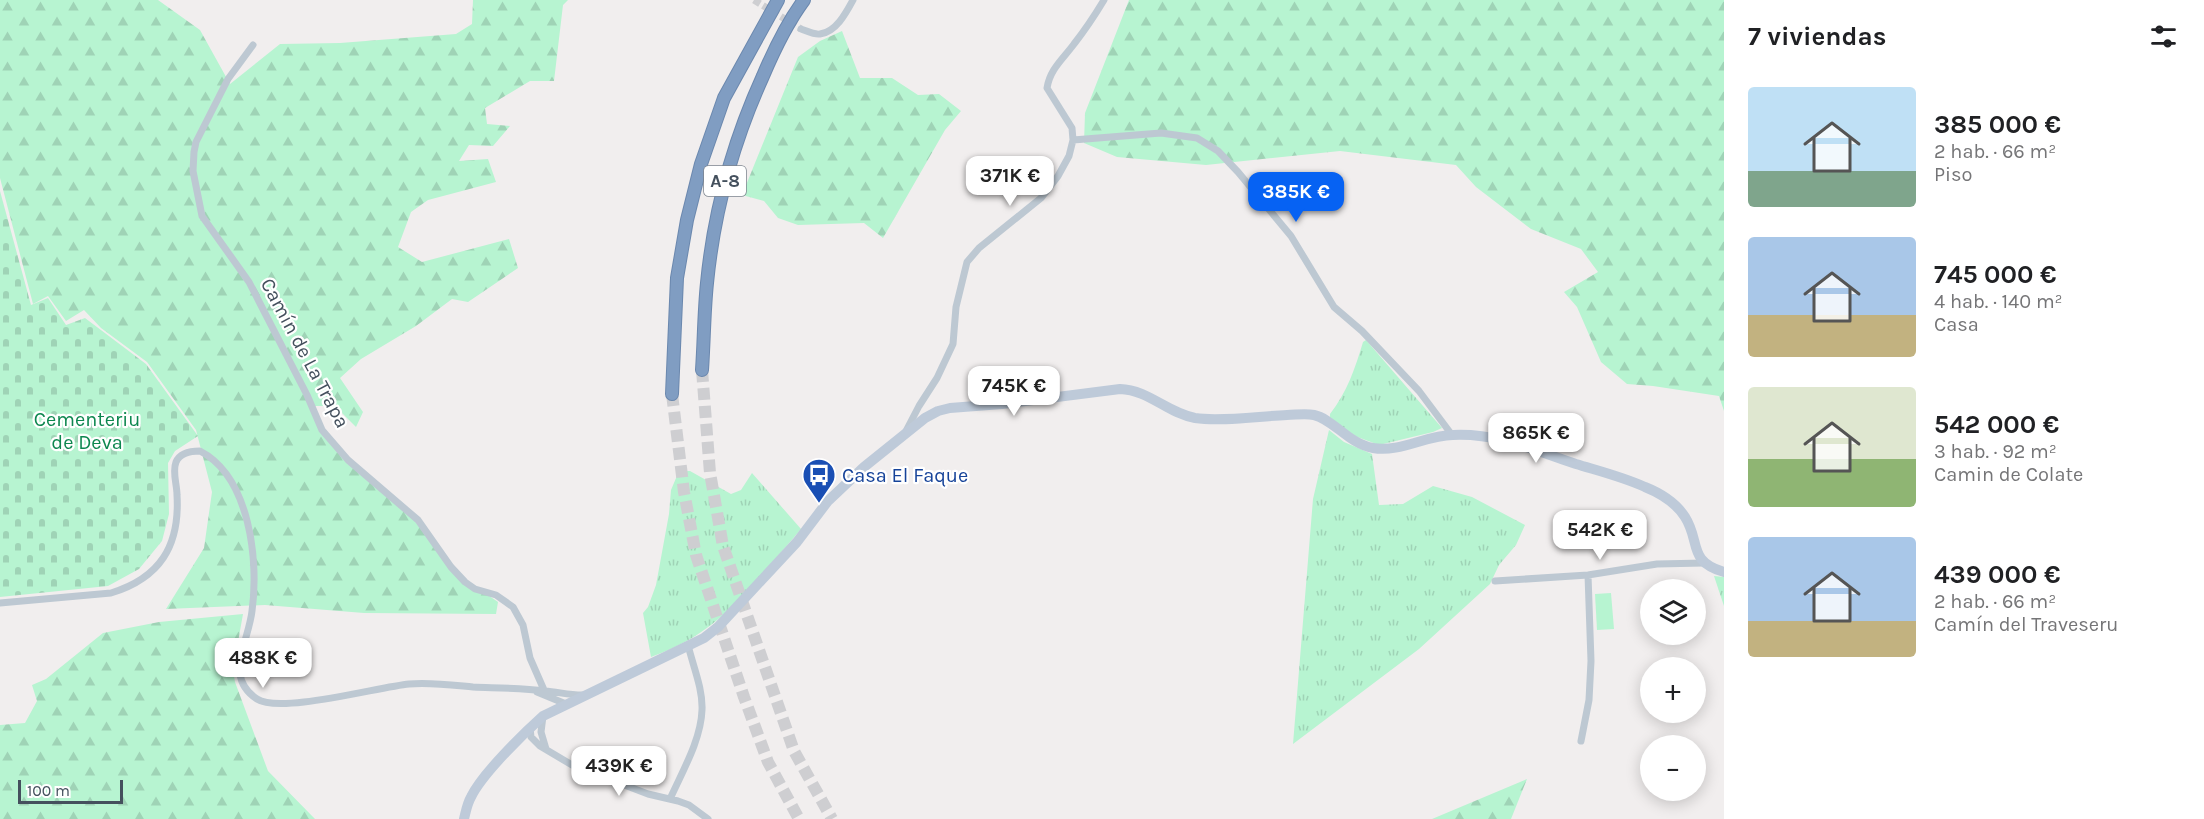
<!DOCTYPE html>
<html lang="es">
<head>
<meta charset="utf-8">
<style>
  :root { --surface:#fff; --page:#f2f2f2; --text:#202124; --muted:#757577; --accent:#0662f3 }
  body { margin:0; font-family:Karla,sans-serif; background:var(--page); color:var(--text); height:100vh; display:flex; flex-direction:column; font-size:22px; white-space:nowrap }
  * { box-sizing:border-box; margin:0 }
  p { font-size:20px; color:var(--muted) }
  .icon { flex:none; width:33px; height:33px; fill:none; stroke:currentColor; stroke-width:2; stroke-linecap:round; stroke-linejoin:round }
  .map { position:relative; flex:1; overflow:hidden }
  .side { display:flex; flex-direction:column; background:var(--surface); width:480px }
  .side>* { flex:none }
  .fabs { position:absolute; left:1640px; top:579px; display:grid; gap:12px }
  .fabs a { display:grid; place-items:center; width:66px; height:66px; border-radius:50%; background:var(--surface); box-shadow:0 3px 15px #0003; font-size:30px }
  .scale { position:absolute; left:18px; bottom:15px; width:105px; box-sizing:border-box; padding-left:6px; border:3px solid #44505d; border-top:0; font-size:16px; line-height:21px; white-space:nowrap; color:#44505d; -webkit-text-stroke:4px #fff; paint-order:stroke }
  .price { position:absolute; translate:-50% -51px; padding:0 14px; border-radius:12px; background:#fff; color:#222; font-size:20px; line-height:39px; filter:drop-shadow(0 2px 3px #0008) }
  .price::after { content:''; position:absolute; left:50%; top:36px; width:18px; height:14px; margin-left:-9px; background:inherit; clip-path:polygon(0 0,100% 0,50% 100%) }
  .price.current { background:var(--accent); color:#fff }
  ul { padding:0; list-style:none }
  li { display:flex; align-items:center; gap:18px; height:150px; padding:0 24px }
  li span { display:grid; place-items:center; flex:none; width:168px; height:120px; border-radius:6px; color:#555 }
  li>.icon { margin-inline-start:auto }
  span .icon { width:72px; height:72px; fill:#fffc; stroke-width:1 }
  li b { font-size:26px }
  h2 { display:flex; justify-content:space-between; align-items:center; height:72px; padding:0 24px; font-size:26px }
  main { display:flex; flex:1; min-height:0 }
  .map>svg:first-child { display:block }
</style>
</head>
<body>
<main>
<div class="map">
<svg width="1724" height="819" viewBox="0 0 1724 819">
  <defs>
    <pattern id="grass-tufts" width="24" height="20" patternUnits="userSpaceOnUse" patternTransform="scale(1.5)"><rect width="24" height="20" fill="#b7f4d1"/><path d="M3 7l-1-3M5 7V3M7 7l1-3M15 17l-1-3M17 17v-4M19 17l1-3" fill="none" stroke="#9fd3b6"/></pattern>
    <pattern id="forest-firs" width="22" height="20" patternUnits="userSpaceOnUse" patternTransform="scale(1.5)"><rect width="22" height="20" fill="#b7f4d1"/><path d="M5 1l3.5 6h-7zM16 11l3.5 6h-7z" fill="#9fd3b6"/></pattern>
    <pattern id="cemetery-stones" width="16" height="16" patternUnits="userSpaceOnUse" patternTransform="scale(1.5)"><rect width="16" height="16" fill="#b7f4d1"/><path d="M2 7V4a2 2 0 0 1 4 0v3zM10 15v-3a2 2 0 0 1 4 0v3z" fill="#9fd3b6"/></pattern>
  </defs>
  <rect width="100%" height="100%" fill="#f1eeee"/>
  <path fill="url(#grass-tufts)" d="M1366,340L1442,428L1433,432L1379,445L1352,435L1330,418V414C1347,392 1355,369 1363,342Z
    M1329,430L1344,442L1372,454L1379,505L1403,504L1433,486L1472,497L1525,525L1516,545L1499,565L1490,584L1419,649L1293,744L1313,499Z
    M679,471H690L731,494L741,490L752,473L801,529C788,545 774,560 761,575C724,616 705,637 651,657L643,613L648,607L656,585L669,514L671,490Z
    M1714,576L1724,577V606Z"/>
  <path fill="url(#forest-firs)" d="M0,0H158L200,30L230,84L280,44L340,43L456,34L472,24L473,0H568L563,5L554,81H530L485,108L487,124L510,126L493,146L469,145L459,161L488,159L496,182L428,200L411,212L398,247L422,262L509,239L518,268L468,302L452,299L416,326L361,359L340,378L363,412L356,427L335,406H314L321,431L412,517L450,569L498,602L496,614L364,613L265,605L166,609L204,548L212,492L196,430L147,362L101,328L84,310L66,321L48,296L33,304L0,178Z
    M1129,0H1724V411L1719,396L1653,386L1627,384L1601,362L1577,307L1564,292L1598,272L1581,249L1531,229L1476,187L1456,165L1340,151L1206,165L1117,157L1084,143L1085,113Z
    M842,31L860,78H892L918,95L939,94L961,111L945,130L883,238L864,223L798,225L778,218L764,201L742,195L798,57L820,41Z
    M243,614L233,670L235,682L268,771L315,819H0V725L25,723L37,701L32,685L46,679L103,633L159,622Z
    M1527,779L1511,819H1432Z"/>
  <path fill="url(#cemetery-stones)" d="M0,191L31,305L48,298L66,325L85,318L146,364L198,436L175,451L168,463L169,514L162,541L139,569L108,586L0,597Z"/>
  <path fill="#b7f4d1" d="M1611,593L1614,629L1597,630L1595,594Z"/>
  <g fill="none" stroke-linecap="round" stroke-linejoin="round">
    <path stroke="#ceced1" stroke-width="7" stroke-dasharray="7 3.5" stroke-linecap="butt" d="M754,0L801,29"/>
    <path stroke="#ceced1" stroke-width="12" stroke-dasharray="12 6" stroke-linecap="butt" d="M702,370L710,473L723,546L794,751L832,819
      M672,394L684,492L696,555L744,697L768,762L799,819"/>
    <g stroke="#6b88ae" stroke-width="14">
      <path id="highway" d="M702,370C704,341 704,312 707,283C714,211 733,142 763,76C774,50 787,23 804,0
        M672,394L677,278L687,220L701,164L724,98L778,0"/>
    </g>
    <path stroke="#bdc8d2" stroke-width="7" d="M801,29C807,31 814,35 820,34C836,32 846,13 853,0
      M253,45L228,79L196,142L194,152L193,171L202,216L249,282L307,395L322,430L348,460L418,520L451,567L465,582L475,589L496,595L513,607L523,625L530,658L544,690
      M1073,140L1161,133L1197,138L1218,151L1238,172L1291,236L1334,307L1362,331L1419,391L1452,435
      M906,431L919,406L937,378L953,344L956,307L967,262L979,248L1041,198L1058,176L1069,156L1073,140L1072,128L1047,88C1050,69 1063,59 1074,44C1085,30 1095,15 1104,0
      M1495,581L1588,575L1657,564L1704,563
      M0,603L111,593C160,578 180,546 177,495C177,484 172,472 176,462C180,453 190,451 200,451C250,477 259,561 252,611C250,630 238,655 240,673C241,684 248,693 257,699C280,714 378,687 409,684C430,682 452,685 473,687C497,688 522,688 545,691C558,692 569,695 582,695
      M537,692L566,704
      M543,716L541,732L546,749
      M530,728L531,737L540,746L572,765L648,794L678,801L689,805L708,819
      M1581,741L1589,700L1591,661L1588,575
      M670,799C682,772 701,740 702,710C703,689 693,666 688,645"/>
    <path stroke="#becad9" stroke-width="10" d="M464,819C466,811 467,804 471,797C482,774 523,734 543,716L704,638L718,627L797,542L828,501L864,467L925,418L938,411L950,408L1002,404L1120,389C1149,390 1167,413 1195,418C1221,422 1260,416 1287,415C1295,415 1305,413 1314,415C1333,419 1349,444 1373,448C1400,453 1426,435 1453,435C1498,433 1534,450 1576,464C1599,471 1623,477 1645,487C1660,493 1676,503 1685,517C1701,542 1687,561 1724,572"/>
    <use href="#highway" stroke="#809dc2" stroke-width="12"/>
  </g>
  <defs>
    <g id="bus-pin" transform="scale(1.725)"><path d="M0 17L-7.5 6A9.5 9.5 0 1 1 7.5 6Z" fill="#1a4fb4" stroke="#fff"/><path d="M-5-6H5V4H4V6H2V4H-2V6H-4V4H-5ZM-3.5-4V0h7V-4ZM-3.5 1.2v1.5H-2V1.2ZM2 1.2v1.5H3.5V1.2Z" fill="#fff"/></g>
  </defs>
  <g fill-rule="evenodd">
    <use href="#bus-pin" x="819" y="475"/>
  </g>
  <g text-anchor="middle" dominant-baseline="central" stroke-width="4.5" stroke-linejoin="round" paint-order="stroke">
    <rect fill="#fff" stroke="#7c848e" stroke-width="1.5" x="704" y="166" width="42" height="30" rx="4.5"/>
    <g font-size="18" font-weight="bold" fill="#44505d">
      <text x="725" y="181">A-8</text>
    </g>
    <g font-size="20" fill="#44505d" stroke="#fff">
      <text transform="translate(305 353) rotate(62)">Camín de La Trapa</text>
    </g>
    <g font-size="20" fill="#0d874f" stroke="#fff">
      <text x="87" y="419">Cementeriu<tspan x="87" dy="23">de Deva</tspan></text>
    </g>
    <g font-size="20" fill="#164399" stroke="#fff" text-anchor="start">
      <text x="842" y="475">Casa El Faque</text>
    </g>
  </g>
</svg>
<div class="fabs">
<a><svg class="icon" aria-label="layers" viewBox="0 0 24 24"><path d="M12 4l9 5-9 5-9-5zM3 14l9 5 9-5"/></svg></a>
<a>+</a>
<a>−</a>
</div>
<div class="scale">100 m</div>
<b class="price" style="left:1010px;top:207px">371K €</b>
<b class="price current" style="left:1296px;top:223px">385K €</b>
<b class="price" style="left:1014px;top:417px">745K €</b>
<b class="price" style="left:1536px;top:464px">865K €</b>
<b class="price" style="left:1600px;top:561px">542K €</b>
<b class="price" style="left:263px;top:689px">488K €</b>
<b class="price" style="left:619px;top:797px">439K €</b>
</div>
<section class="side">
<h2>7 viviendas<svg class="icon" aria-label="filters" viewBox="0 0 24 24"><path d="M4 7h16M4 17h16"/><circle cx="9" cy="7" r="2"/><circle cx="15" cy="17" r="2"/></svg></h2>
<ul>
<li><span style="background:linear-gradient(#bfe0f5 70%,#7fa58c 0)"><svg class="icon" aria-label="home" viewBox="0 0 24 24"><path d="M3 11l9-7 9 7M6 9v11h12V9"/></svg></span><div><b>385 000 €</b><p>2 hab. · 66 m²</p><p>Piso</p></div></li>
<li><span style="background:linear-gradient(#a9c7e8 65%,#c2b280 0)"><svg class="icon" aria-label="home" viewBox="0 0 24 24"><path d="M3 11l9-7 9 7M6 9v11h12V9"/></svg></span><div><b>745 000 €</b><p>4 hab. · 140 m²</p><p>Casa</p></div></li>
<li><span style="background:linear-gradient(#dfe7d0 60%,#8fb573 0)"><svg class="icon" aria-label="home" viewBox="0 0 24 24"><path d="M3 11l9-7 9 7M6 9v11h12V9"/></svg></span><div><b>542 000 €</b><p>3 hab. · 92 m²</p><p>Camin de Colate</p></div></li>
<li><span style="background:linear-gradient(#a9c7e8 70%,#c2b280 0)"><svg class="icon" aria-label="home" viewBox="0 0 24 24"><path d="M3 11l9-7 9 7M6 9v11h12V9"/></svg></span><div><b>439 000 €</b><p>2 hab. · 66 m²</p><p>Camín del Traveseru</p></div></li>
</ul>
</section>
</main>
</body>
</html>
